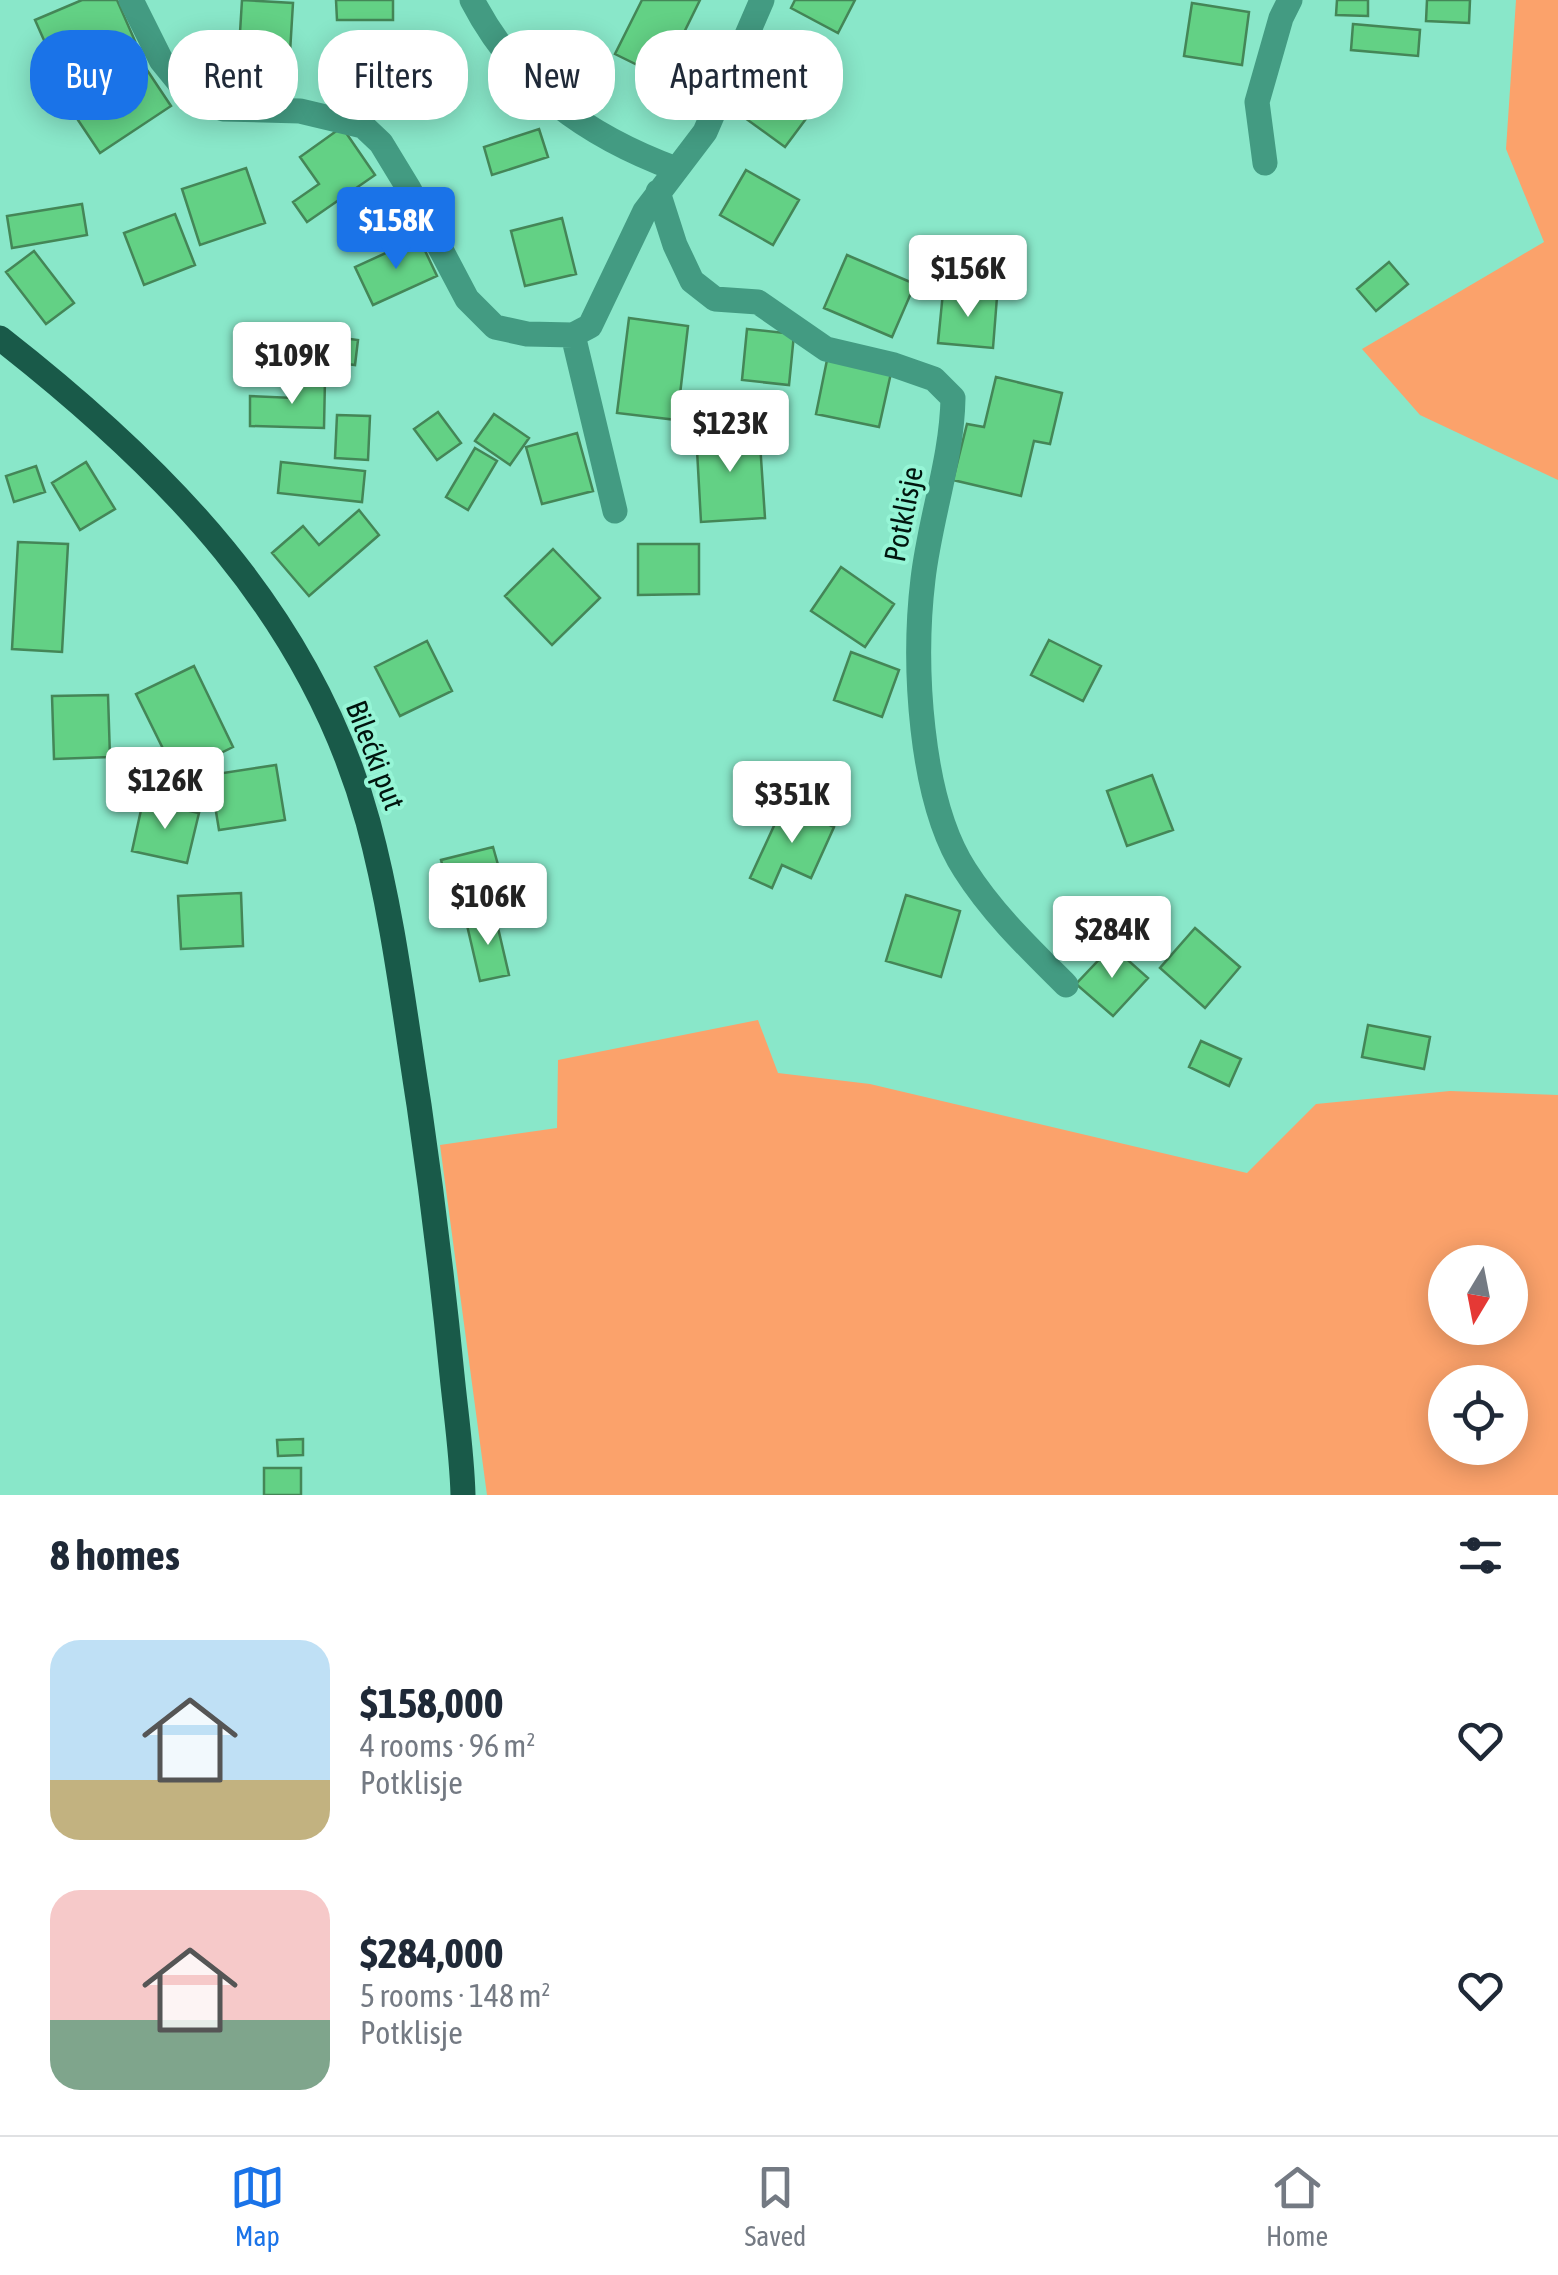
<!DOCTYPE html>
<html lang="en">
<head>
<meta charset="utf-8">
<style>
  :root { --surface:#fff; --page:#f6f6f7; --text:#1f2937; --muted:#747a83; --line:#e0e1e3; --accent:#1a73e8 }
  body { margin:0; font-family:"Asap Condensed",sans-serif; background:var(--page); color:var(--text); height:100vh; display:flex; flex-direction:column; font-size:38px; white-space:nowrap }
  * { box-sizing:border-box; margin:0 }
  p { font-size:32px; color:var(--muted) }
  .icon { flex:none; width:55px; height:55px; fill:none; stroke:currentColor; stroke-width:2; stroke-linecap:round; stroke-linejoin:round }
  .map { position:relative; height:1495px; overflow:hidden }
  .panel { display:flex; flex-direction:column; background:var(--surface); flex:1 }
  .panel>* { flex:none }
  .banner { position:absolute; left:30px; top:30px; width:1000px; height:90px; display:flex; gap:20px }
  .needle { width:65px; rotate:190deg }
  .buttons { position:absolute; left:1428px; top:1245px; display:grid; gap:20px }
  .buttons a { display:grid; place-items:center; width:100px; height:100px; border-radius:50%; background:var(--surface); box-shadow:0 5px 25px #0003; font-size:50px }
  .price { position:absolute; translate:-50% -85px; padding:0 22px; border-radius:10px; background:#fff; color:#222; font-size:32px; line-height:65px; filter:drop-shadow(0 2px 5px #0008) }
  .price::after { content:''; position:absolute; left:50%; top:60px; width:30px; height:22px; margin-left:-15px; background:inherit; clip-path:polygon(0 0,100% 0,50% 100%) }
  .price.current { background:var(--accent); color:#fff }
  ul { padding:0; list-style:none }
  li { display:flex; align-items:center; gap:30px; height:250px; padding:0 50px }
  li span { display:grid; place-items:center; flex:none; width:280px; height:200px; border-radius:30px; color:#555 }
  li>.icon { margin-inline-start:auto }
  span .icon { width:120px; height:120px; fill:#fffc; stroke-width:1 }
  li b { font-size:42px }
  h2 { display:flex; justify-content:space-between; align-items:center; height:120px; padding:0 50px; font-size:42px }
  .pill { padding:0 35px; border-radius:40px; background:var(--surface); box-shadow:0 5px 25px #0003; font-size:35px; line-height:90px }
  .pill.current { background:var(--accent); color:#fff }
  .tabs { display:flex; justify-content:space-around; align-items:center; height:140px; border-top:2px solid var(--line); background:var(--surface); font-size:28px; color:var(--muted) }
  .tabs a { display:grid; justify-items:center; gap:5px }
  .tabs .current { color:var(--accent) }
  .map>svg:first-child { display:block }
</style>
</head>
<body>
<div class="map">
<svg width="1558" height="1495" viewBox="0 0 1558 1495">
  <rect width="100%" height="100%" fill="#89e7c9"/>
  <path fill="#fba26b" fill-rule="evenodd" d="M1516,0H1558V480L1420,415L1362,349L1544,242L1506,149Z
    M758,1020L778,1073L870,1084L1247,1173L1316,1104L1450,1091L1558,1095V1495H487L440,1145L557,1128L558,1060ZM1510,1262V1328H1445V1262ZM1510,1382V1448H1445V1382Z"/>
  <path fill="#63d185" stroke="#448657" stroke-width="2.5" d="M82,0H117L135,41L59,74L35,20Z
    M242,0L293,3L289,69L238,65Z
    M336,0H393V20H337Z
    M642,0H700L662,77L615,54Z
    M795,0H855L838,33L791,8Z
    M1337,0H1368V16L1336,15Z
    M1427,0H1470L1469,23L1426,21Z
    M1192,3L1249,12L1242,65L1184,56Z
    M1353,24L1420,30L1418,56L1351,50Z
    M141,61L171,106L100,153L70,108Z
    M777,75L817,104L785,147L745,118Z
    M342,127L375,175L307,222L293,202L319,184L300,157Z
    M539,129L548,157L492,175L484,147Z
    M246,168L265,223L200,245L182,189Z
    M746,170L799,200L773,245L720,215Z
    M82,204L87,235L12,248L7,216Z
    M175,214L195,265L144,285L124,233Z
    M562,218L576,274L525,286L511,231Z
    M419,238L437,276L373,305L355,267Z
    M34,251L74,303L46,324L6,272Z
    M847,255L915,284L892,337L824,308Z
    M1389,262L1408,284L1376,311L1357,289Z
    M943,292L997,297L993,348L938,343Z
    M629,318L688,326L677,420L617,413Z
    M747,329L794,334L789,385L742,380Z
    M312,334L358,340L355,365L309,359Z
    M827,360L891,373L879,427L816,414Z
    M996,377L1062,393L1050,444L1034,441L1021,496L953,480L967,424L984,427Z
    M294,378L325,379L324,428L250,426V396L294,398Z
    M438,412L461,443L437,460L414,429Z
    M494,414L529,438L510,465L475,441Z
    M337,415L370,416L368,460L335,458Z
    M759,428L765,518L701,522L696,432Z
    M577,433L593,491L542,504L526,447Z
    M475,448L497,461L468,510L446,497Z
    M86,462L115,509L80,530L52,483Z
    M281,462L365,471L362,502L278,493Z
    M36,466L45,492L14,502L6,476Z
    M359,510L379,535L309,596L272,553L303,526L319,545Z
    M18,542L68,544L62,652L12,649Z
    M638,544H699V594L638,595Z
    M553,549L600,598L552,645L505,596Z
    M841,567L894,604L865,647L811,611Z
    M1049,640L1101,666L1083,701L1031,675Z
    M427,641L452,691L400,716L375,667Z
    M851,652L899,670L882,717L834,700Z
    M194,666L233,747L176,775L136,694Z
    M108,695L110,757L54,759L52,696Z
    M276,765L285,820L219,830L210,775Z
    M1152,775L1173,830L1127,846L1107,791Z
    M143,801L199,813L187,863L132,851Z
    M784,804L834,827L811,878L782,865L772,888L750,878Z
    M493,847L508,900L455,914L441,860Z
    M241,893L243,946L181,949L178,896Z
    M906,895L960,911L941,977L886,961Z
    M495,915L509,975L480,981L466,921Z
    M1195,928L1240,967L1205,1008L1160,968Z
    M1112,946L1148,978L1113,1016L1076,984Z
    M1368,1025L1430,1037L1424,1069L1362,1057Z
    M1201,1041L1241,1059L1229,1086L1189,1067Z
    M303,1439V1455L278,1456L277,1440Z
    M264,1468H301V1495H264Z"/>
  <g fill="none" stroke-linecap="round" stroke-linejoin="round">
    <path stroke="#439b82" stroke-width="25" d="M131,0L161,60L187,92L223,109L300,111L363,126L381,143L409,189L467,299L495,327L527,334L573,335
      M472,0C517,87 587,136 676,169
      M1265,163L1257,102L1281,18L1290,0
      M658,192L675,245L692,281L715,299L758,302L826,349L894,365L934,379L953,398C952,459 930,518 923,579C913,662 919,799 965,870C993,914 1030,949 1066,985
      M573,335L590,326L645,211L705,132L762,0
      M573,335L615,511"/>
    <path stroke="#195a49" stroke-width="25" d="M0,338C165,467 311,614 368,822C393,914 404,1010 419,1105C432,1194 443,1284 452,1375C456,1415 462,1455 463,1495"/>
  </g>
  <g text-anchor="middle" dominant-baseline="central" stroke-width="8" stroke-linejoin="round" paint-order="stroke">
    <g font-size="30" fill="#00150e" stroke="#96f5d6">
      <text transform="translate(903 514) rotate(-79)">Potklisje</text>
      <text transform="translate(376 755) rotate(69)">Bilećki put</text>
    </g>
  </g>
</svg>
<div class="buttons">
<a><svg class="needle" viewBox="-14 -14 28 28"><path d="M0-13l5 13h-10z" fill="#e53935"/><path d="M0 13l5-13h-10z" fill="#747a83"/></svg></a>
<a><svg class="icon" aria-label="locate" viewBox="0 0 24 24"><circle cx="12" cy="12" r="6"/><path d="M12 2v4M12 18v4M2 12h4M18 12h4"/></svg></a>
</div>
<b class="price current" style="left:396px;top:272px">$158K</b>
<b class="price" style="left:968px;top:320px">$156K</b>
<b class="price" style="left:292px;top:407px">$109K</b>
<b class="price" style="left:730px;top:475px">$123K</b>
<b class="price" style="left:165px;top:832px">$126K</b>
<b class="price" style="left:792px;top:846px">$351K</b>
<b class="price" style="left:488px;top:948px">$106K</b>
<b class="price" style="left:1112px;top:981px">$284K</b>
<div class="banner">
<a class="pill current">Buy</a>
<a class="pill">Rent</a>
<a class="pill">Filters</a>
<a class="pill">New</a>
<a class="pill">Apartment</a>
</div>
</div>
<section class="panel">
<h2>8 homes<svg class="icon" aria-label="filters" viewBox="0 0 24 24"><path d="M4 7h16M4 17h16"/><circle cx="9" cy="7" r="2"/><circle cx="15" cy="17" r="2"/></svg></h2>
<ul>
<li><span style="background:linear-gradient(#bfe0f5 70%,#c2b280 0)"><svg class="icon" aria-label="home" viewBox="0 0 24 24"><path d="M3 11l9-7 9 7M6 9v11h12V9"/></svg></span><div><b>$158,000</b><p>4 rooms · 96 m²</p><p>Potklisje</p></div><svg class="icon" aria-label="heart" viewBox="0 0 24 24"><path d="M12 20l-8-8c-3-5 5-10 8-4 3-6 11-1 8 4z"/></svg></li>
<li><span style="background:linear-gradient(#f6c9c9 65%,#7fa58c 0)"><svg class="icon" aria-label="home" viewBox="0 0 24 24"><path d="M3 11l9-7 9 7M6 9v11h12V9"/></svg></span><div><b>$284,000</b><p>5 rooms · 148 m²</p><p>Potklisje</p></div><svg class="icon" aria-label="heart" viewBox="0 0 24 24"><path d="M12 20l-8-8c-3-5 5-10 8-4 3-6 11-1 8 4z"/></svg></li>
</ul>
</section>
<nav class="tabs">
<a class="current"><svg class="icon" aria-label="map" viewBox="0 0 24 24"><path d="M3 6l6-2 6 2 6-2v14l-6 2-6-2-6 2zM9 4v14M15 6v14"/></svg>Map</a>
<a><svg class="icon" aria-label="saved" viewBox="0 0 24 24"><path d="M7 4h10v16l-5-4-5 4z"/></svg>Saved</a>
<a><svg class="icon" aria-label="home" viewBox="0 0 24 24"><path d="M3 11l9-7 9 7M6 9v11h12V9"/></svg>Home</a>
</nav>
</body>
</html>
